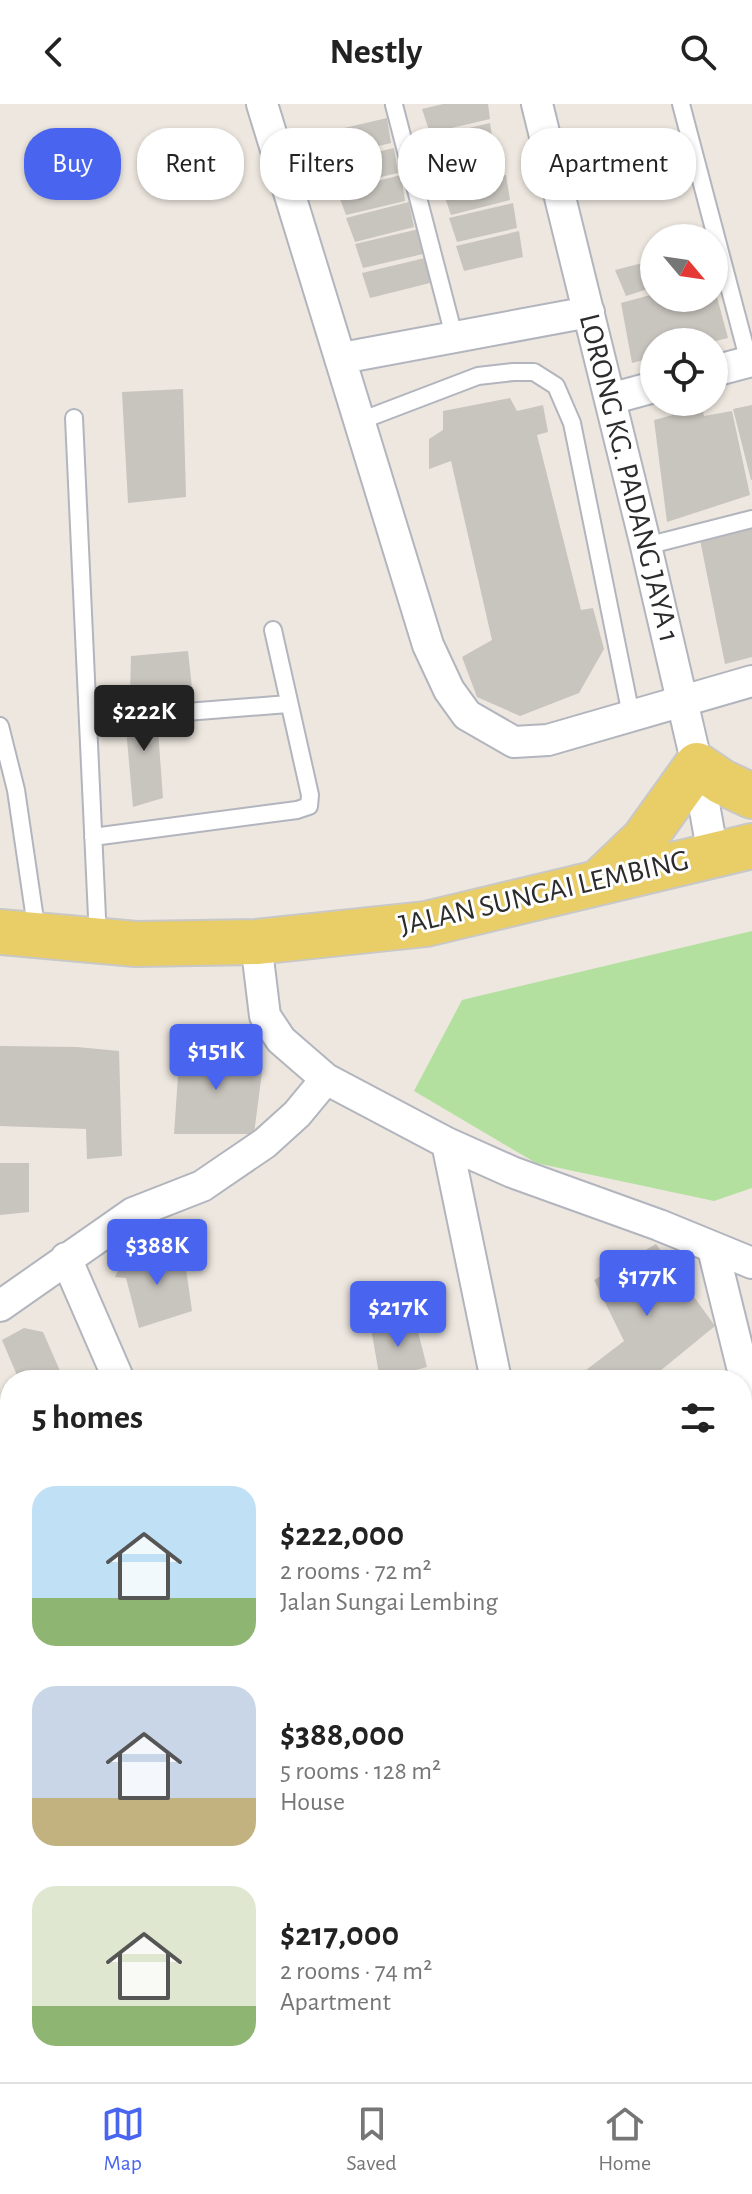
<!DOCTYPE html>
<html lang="en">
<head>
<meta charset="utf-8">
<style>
  :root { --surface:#fff; --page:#f6f6f6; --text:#222; --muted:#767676; --line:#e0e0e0; --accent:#4964ef }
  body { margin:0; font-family:"Alegreya Sans",sans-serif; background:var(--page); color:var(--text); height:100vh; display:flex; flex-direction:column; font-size:30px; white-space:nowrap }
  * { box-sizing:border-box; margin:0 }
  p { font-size:26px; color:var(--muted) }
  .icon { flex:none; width:44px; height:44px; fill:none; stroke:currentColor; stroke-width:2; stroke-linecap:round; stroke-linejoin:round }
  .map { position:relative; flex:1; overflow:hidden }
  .details { position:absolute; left:0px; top:1266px; width:752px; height:712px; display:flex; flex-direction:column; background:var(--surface); border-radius:32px 32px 0 0; box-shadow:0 2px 6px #0004 }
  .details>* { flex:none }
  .top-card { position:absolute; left:24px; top:24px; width:704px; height:72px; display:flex; gap:16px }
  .needle { width:52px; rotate:119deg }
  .tools { position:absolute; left:640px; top:120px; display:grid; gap:16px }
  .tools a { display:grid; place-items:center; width:88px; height:88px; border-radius:50%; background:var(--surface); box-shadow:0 2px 6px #0004; font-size:40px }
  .price { position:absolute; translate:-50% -68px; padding:0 18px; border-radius:8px; background:var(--accent); color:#fff; font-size:26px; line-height:52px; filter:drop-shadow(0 2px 4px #0008) }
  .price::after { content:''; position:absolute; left:50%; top:48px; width:24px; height:18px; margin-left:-12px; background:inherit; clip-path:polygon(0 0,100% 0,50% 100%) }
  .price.on { background:#222; color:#fff }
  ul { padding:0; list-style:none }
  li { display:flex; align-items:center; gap:24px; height:200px; padding:0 32px }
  li span { display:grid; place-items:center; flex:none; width:224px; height:160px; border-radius:24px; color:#555 }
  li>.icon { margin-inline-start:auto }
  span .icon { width:96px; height:96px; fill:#fffc; stroke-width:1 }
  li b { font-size:34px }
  h2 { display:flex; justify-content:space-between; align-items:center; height:96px; padding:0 32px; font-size:34px }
  .tag { padding:0 28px; border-radius:32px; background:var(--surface); box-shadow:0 2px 6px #0004; font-size:28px; line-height:72px }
  .tag.on { background:var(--accent); color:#fff }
  header { display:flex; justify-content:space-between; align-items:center; height:104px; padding:0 32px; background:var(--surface); font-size:36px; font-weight:700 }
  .menu { display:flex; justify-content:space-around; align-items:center; height:112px; border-top:2px solid var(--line); background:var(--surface); font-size:22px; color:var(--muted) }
  .menu a { display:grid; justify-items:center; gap:4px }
  .menu .on { color:var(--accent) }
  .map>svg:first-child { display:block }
</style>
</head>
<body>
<header><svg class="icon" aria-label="back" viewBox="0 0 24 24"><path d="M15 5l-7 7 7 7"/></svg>Nestly<svg class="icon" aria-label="search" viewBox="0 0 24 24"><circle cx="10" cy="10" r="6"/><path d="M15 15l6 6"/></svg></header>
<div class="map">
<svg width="752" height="1978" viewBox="0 0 752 1978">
  <rect width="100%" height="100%" fill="#ede7df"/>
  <path fill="#b3e09f" d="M752,827V1084L714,1097L536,1059L414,987L462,896Z"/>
  <path fill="#c8c4be" d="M443,0H488L490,15L430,29L422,5Z
    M387,14L391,39L332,53L323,29Z
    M490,19L494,44L435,58L427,34Z
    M394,44L398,69L339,83L330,59Z
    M498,46L502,72L506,71L510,96L451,111L434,62Z
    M401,71L405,97L346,111L337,87Z
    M409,98L414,123L355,138L346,114Z
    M513,99L517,124L457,138L449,114Z
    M419,125L423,150L363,164L355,140Z
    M519,127L523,153L464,167L456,142Z
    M425,154L430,179L370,194L362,169Z
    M654,156V183L626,192L615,166Z
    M714,182L728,234L712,238H654V253L632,259L621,199L654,190V194H714Z
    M183,285L186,393L128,399L122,288Z
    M510,294L517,307L543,301L548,328L537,331L581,506L593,504L604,545L579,589L520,612L477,593L462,553L492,536L451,357L429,365V335L443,326V307Z
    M752,301V376H751L733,305Z
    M702,303L704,312L732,307L750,391L667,418L654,316Z
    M752,424V553L725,560L700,436Z
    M188,547L192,584L130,590L131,552Z
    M156,599L163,694L133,703L124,602Z
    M0,942L77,943L119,947L122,1052L87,1055L86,1025L0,1022Z
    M180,943H233L262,968L254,1030H174Z
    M0,1059H29V1108L0,1111Z
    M656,1140L715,1222L649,1276H573L624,1237L594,1176Z
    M150,1151H184L192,1207L139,1224L126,1174L115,1173L121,1160Z
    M415,1216L427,1263L380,1276L371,1224Z
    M24,1224L43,1228L64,1276H19L2,1236Z"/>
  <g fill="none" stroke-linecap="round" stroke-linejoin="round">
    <g stroke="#b2b5be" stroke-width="20">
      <path id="service" d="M681,0L749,258
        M394,1L454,232
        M74,314L98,835
        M360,317L478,272L513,268H534L556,282L572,319L631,611
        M646,442L752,415
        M186,608L288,600
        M0,622L16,686L37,829
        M93,733L297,706L309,702L310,691L273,526"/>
    </g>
    <g stroke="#b2b5be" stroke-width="34">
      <path id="minor" d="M262,0L428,541L449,586L467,611L514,638L548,636L752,577
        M537,0L646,442L697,661L713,751
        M342,254L589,208
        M714,267L752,257
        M610,295L654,283
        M256,838L265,912L281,936L326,975L447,1039L512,1068L659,1121L752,1159
        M447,1039L496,1276
        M713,1145L752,1303
        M66,1154L119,1276
        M0,1202L133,1109L202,1082L265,1039L297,1010L326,975
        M673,1968L687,1978"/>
    </g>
    <g stroke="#c8c8c8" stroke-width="48">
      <path id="primary" d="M599,778L644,735L697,661L722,678L752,692
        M0,828L136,840L256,838L426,820L752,742"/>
    </g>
    <use href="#service" stroke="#fff" stroke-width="16"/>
    <use href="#minor" stroke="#fff" stroke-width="30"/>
    <use href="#primary" stroke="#e9ce68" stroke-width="44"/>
  </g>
  <g text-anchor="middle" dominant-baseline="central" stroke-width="6" stroke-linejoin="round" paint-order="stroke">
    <g font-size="30" fill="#2c2c2c" stroke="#fff">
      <text transform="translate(629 374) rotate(76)">LORONG KG. PADANG JAYA 1</text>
      <text transform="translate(544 789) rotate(-13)">JALAN SUNGAI LEMBING</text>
    </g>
  </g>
</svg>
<div class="tools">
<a><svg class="needle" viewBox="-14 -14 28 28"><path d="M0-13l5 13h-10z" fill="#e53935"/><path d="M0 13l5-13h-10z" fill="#767676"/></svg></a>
<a><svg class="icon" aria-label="locate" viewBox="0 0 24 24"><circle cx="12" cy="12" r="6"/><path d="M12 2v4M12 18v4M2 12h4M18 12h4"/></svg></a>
</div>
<b class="price on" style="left:144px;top:649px">$222K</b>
<b class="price" style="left:216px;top:988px">$151K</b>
<b class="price" style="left:157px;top:1183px">$388K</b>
<b class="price" style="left:647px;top:1214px">$177K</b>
<b class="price" style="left:398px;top:1245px">$217K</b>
<div class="top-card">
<a class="tag on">Buy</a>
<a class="tag">Rent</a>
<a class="tag">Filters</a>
<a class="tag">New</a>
<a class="tag">Apartment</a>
</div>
<section class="details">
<h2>5 homes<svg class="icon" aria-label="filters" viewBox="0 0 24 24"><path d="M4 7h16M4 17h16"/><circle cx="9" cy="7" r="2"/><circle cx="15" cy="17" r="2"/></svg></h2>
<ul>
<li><span style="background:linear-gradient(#bfe0f5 70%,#8fb573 0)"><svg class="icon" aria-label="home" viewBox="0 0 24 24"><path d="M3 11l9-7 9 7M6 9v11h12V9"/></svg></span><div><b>$222,000</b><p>2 rooms · 72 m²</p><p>Jalan Sungai Lembing</p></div></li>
<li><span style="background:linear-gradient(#c9d6e8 70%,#c2b280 0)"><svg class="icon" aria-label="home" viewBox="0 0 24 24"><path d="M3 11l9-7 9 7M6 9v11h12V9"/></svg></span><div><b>$388,000</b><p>5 rooms · 128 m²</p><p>House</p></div></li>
<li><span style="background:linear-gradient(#dfe7d0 75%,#8fb573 0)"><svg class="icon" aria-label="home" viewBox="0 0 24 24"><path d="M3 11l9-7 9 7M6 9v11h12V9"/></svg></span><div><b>$217,000</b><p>2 rooms · 74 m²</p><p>Apartment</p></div></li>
</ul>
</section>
</div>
<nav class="menu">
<a class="on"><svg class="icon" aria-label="map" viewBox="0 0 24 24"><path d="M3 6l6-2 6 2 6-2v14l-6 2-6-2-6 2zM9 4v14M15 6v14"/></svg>Map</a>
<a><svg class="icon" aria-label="saved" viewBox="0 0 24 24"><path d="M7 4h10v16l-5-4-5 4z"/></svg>Saved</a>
<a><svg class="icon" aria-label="home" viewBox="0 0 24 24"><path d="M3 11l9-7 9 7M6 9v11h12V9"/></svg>Home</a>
</nav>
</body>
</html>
